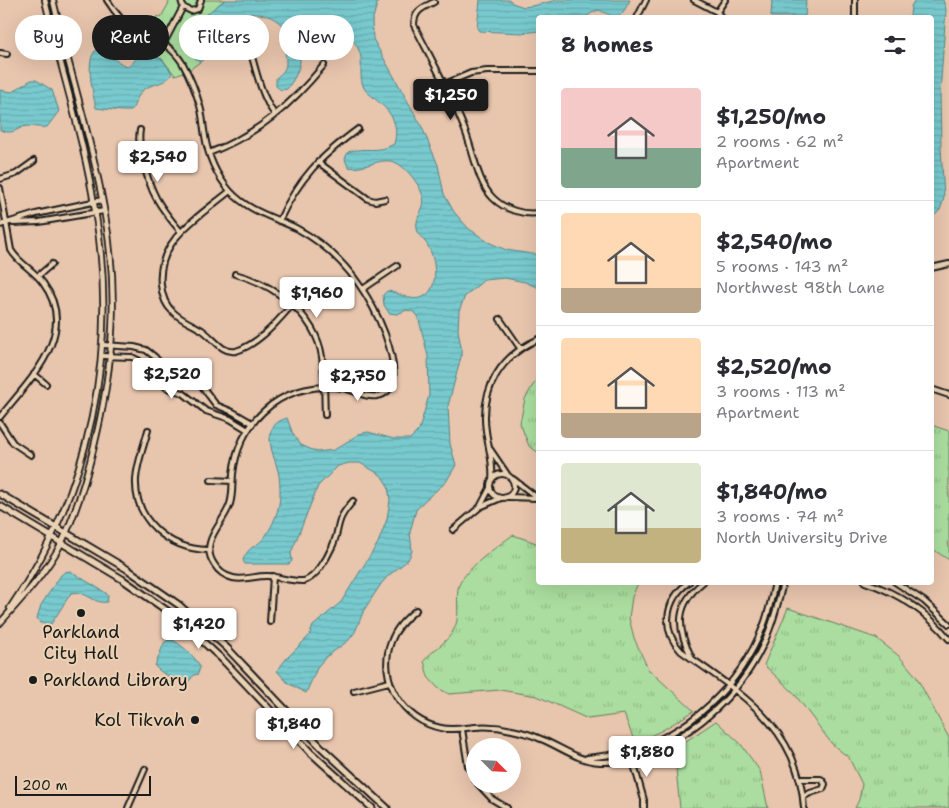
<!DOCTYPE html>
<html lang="en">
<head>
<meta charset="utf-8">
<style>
  :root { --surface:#fff; --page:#f2f2f3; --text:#2b2b33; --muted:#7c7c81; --line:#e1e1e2; --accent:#1c1c1c }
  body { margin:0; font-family:"Shantell Sans",sans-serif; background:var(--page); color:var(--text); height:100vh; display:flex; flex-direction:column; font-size:19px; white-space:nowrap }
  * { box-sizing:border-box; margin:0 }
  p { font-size:16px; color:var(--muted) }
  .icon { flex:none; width:28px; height:28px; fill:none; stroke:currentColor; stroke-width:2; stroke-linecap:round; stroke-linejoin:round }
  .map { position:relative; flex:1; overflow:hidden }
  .details { position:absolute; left:536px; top:15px; width:398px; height:570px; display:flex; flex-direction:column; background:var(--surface); border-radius:5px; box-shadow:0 5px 20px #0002 }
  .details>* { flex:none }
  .top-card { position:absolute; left:15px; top:15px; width:446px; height:45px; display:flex; gap:10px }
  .needle { width:32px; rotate:114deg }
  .buttons { position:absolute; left:466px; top:738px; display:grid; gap:10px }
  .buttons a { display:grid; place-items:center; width:55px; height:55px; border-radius:50%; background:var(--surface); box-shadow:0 5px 20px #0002; font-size:25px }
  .scale { position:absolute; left:15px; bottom:12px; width:136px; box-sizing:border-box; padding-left:5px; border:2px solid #1c1c1c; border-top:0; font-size:14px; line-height:18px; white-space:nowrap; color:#1c1c1c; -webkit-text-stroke:4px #ebd1b3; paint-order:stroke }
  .price { position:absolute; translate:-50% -42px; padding:0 11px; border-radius:5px; background:#fff; color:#222; font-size:16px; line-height:32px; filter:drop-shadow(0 1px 2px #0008) }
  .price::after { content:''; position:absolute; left:50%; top:30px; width:15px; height:11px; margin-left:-8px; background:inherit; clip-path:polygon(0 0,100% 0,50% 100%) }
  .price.active { background:var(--accent); color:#fff }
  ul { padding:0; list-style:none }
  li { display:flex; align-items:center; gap:15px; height:125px; padding:0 25px }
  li+li { border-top:1px solid var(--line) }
  li span { display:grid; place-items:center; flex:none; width:140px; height:100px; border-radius:5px; color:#555 }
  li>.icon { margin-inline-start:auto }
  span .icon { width:60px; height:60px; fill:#fffc; stroke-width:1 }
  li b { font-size:21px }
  h2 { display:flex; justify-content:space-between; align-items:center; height:60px; padding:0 25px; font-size:21px }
  .chip { padding:0 18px; border-radius:22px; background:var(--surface); box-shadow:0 5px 20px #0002; font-size:18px; line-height:45px }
  .chip.active { background:var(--accent); color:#fff }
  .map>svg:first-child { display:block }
</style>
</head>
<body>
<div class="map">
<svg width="949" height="808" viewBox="0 0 949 808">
  <defs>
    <pattern id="grass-tufts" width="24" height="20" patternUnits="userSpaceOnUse" patternTransform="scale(1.25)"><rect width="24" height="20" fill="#aadd9f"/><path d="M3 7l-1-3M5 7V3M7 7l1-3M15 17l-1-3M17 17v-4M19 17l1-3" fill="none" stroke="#92bd88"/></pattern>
    <pattern id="water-rules" width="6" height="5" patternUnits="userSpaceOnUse" patternTransform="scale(1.25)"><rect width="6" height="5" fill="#78cace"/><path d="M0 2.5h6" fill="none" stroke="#67adb0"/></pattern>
  </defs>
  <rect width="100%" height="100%" fill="#e8c5ad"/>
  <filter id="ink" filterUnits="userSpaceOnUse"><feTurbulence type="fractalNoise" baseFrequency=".02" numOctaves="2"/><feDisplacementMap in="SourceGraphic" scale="10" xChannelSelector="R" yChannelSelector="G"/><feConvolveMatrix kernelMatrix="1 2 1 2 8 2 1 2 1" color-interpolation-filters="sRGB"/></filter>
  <g filter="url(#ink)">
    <path fill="url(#grass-tufts)" stroke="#637c5e" d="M539,379V453L529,446L520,423L525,399L533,385Z
      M931,425L949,431V560L931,548Z
      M513,535L539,544V582L638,583L632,597L629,618L634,638L648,669L694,711L661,731L635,743L624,714L588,719L537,696L500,690L449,694L438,688L428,677L424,661C433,649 446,644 453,631C461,618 456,603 458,589C460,572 499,545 513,535Z
      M788,608L876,638L899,656L916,676L949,738V808H855L859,800L862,784L849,758L832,744L793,692L764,665Z
      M716,721L740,743L760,771L768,808H680L674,749Z"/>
    <path fill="#aadd9f" stroke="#637c5e" d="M168,0H225C218,5 211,11 204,18C188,33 178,45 200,62L189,70L175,75L162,59L142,51L157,16L161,17L169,3Z"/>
    <path fill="url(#water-rules)" stroke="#538487" d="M225,0H378L372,22L373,39L421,125L438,165L444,194L454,212L468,228L488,242L506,250L532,254H539V288L525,282L505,278L484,280L465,296L459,311L458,330L462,353L448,406L450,444L456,465L446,482L424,501L416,510L410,532L412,551L408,560L388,576L381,584L364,610L355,632L349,640L326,657L318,666L306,693L288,683L277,671L286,659L309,636L313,626L341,602L378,543L387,519L390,500L388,486L381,475L360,463H349L338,466L318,486L291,553L292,561L289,564H245L243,560C250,544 256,548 264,538C273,526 280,509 280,494C280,487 280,478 278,471C273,452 259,426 287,418L293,434L301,445L317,452L334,450L359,434L368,432L394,439H410L419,430L429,395L428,356L418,316L414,312L407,310L397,314L389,313L384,305L383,295L387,291C398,292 409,301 420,298C440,293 436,261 429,248C427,242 420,238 418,232C414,222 420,215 423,206C427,193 410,172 400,165C383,153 366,171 348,167L345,159L348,152C366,146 377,154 394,144C400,123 390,111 374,98C371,95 366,92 364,88C359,78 362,68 361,58C358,37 335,23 315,27C297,30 303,53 299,66C297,75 292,82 287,89L281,90L276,86V78C289,68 286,65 285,51C284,46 286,41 286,35C284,16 253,9 238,16C228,20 220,27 215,36C209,44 209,57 200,62C169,39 205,15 225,0Z
      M480,0H510L512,3L524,7L537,5L557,0H630C620,20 617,19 599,10L593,12L586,17L539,18V31L523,33L479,31L477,28Z
      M772,0H806L805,17H771Z
      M915,0H943L946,9L940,93L941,147L944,198L940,210L931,219V18L910,17L911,6Z
      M99,50L127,67C135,64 136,55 143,52L162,59L172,73C168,83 156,83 148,87C137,92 137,102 131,111H122L96,108C93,93 85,63 95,51Z
      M31,80H36L52,90L59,111L47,127C40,128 34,126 27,126C17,127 15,136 0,130V90L12,92Z
      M70,571L106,593L108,596L107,602C94,605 85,589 71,593L51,624L40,623L37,618L41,605L61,575L65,572Z
      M170,639C180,643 196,657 200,667L198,674L194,675L189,681C178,681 162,675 155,666L164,643Z"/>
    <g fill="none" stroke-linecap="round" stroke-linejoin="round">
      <g stroke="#1c1c1c" stroke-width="8">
        <path id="minor" d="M107,0C114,11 122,22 134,30C155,42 168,40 183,64C190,77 196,92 200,106C203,116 203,126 205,136C208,156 217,176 230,191C248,211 273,217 296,228C339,251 368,290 385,334C390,348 395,365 393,379C392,388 386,395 377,396C365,398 354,390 343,388C318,384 291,390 271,405C248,423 236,446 233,474C232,484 233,495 230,504C223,525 199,541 214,564C218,571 225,576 233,578C245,581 257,575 268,576C279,577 294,582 304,581C316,578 327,558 332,547C337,538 337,527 341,518C344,511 348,507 353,501
          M181,0L183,7L191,11L198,9L201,0
          M694,0L717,12
          M855,0V18
          M434,2C422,8 414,11 414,25C431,59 450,92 464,128C473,149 477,182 493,198C505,210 523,215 539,213
          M637,18L646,0
          M722,18L717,12L725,0
          M164,43L183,7
          M0,53L7,54
          M251,53C257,75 262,97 275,115
          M445,84L471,73L487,71H539
          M140,130C138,141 140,150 143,161C151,194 159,206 181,232
          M209,153C258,134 291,105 324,65
          M318,162L368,199L375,201L385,199
          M0,179L16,174L34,161
          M0,188L11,250C19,264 34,270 43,283C80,333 30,379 0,417
          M230,191C200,216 156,240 161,285C162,295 165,305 173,312C181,320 192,324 202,330C213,337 222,354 236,351C259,344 277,322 292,305
          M279,221C299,178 320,157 358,129
          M13,223L39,222L104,211
          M0,225L36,214L102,200
          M931,268L949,264
          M235,274C274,284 316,315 322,357C325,376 324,396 325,415
          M38,276L52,264
          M363,289L397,266
          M500,319L520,348
          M103,345L134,347L146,350L155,357L167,371L191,378L201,385L216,405L233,412L252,423
          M102,356L132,357L138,360L167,388L183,393L206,411L230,419L248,430
          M34,374L46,384
          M931,389L949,395
          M0,423L13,443L31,455
          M148,430C144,446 137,463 136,479C134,521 169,549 208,550
          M490,449L507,474
          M490 486a12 12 0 1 1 24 0a12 12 0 1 1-24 0Z
          M513,479L539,499
          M211,480L232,481
          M492,480C494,463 488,447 486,431C480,389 501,355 539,339
          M509,497L537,498
          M480,507L501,498
          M453,530L480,507L490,488
          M689,582C666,599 660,629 681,651C741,694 799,727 804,808
          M865,582C898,593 927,612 949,639
          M895,582L924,601L949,624
          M416,610C405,619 396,628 391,642C377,679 403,721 441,728C453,731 463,728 475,727C487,726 500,727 512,730C522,732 532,735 541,739C561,747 578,761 600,762C618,763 635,757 651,751C699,731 740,693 762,647C772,627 778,605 783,582
          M270,622L273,576
          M691,656C676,627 676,604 703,582
          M354,691L389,682
          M462,729L468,766L475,780
          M587,758C601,756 615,755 628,751C690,734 740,685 763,627C769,612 772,597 775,582
          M632,758L644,800V808
          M801,779H821L825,784L823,789L810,793L803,797
          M478,784L492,799L507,808
          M128,808L145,769"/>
      </g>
      <g stroke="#1c1c1c" stroke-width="8">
        <path id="tertiary" d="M10,608C91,491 119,350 95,210C84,139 61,70 45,0
          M0,623C22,598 46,573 62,542C77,511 87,476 95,442C114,363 119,290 104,209C92,139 69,70 53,0"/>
      </g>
      <g stroke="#1c1c1c" stroke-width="9">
        <path id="secondary" d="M0,494L127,569L179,605L227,648L322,748L387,808
          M0,506L122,579L176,617L223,660L310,752L372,808"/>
      </g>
      <use href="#minor" stroke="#ebd1b3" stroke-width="4"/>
      <use href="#tertiary" stroke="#ebd1b3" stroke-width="4.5"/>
      <use href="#secondary" stroke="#ebd1b3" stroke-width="5"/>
    </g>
  </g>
  <g fill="#1c1c1c" stroke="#ebd1b3" stroke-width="2">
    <circle cx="81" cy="613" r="5"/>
    <circle cx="33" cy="680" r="5"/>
    <circle cx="195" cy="720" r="5"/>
  </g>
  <g text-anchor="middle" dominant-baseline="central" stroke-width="4" stroke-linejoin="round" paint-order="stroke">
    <g font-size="18" fill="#1c1c1c" stroke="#ebd1b3">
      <text x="81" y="632">Parkland<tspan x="81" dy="21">City Hall</tspan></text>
      <text x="43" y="680" text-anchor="start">Parkland Library</text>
      <text x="185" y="720" text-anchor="end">Kol Tikvah</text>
    </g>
  </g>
</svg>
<div class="buttons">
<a><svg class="needle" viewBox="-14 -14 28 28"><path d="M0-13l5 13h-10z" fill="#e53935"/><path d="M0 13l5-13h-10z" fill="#7c7c81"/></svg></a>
</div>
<div class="scale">200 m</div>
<b class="price active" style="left:451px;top:121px">$1,250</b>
<b class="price" style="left:158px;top:183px">$2,540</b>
<b class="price" style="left:317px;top:319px">$1,960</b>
<b class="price" style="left:172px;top:400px">$2,520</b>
<b class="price" style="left:358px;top:402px">$2,750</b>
<b class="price" style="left:199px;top:650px">$1,420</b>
<b class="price" style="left:294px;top:750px">$1,840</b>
<b class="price" style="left:647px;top:778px">$1,880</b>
<div class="top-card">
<a class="chip">Buy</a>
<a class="chip active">Rent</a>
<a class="chip">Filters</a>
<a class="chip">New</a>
</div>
<section class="details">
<h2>8 homes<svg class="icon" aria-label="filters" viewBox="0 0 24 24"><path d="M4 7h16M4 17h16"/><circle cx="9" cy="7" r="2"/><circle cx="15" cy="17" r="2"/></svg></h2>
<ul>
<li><span style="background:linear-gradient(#f6c9c9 60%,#7fa58c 0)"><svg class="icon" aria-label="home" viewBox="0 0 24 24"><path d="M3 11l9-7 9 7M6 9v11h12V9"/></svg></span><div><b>$1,250/mo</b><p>2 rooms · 62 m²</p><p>Apartment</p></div></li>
<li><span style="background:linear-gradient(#ffd9b3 75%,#b9a48a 0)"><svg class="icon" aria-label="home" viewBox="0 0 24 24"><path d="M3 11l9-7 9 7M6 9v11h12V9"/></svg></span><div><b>$2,540/mo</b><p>5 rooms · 143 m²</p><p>Northwest 98th Lane</p></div></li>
<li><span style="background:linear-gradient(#ffd9b3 75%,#b9a48a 0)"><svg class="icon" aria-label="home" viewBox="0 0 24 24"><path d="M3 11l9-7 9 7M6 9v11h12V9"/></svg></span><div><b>$2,520/mo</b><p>3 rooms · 113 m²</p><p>Apartment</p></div></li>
<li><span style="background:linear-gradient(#dfe7d0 65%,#c2b280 0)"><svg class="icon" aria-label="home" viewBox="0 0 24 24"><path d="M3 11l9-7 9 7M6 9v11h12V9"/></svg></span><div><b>$1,840/mo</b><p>3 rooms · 74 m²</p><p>North University Drive</p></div></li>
</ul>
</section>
</div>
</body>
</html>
